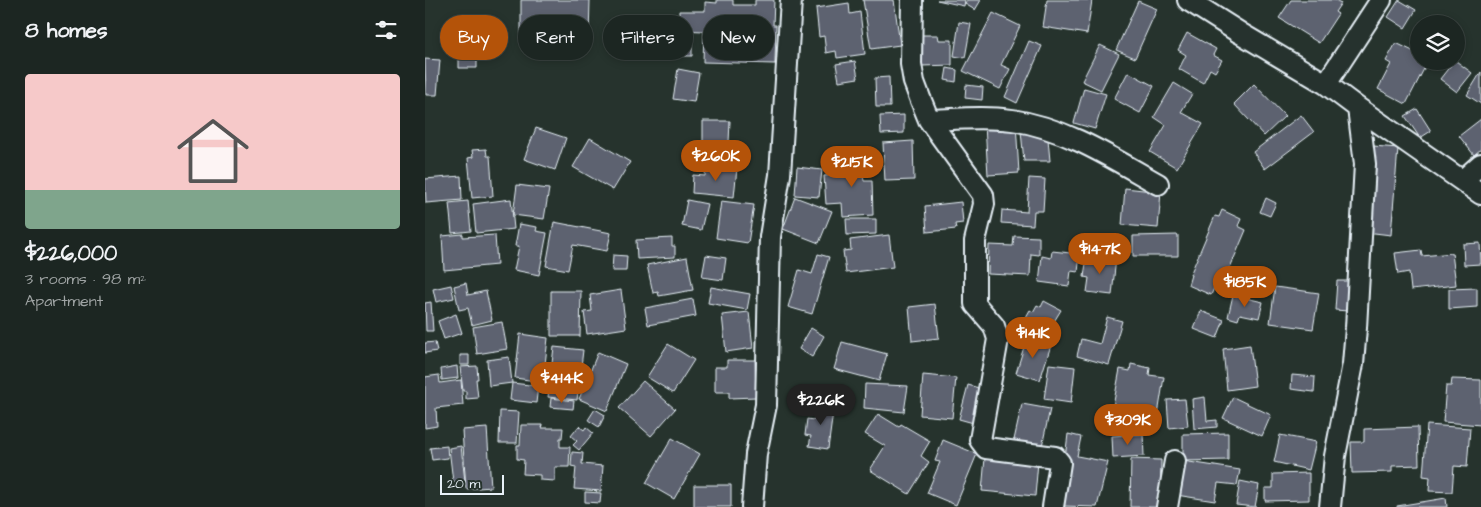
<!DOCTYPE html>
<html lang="en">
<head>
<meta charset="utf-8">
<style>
  :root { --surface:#1c2622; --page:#252e2a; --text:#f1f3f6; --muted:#a0a5a5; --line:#3a4340; --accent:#b45309 }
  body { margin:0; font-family:"Architects Daughter",sans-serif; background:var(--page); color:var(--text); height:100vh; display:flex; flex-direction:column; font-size:19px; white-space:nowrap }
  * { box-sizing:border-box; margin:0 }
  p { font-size:16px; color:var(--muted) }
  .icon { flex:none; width:28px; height:28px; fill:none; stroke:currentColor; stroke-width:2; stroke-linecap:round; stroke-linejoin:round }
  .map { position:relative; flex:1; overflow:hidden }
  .sheet { display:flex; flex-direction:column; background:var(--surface); width:425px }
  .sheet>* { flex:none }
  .top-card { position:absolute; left:15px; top:15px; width:475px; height:45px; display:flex; gap:10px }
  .fabs { position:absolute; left:985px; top:15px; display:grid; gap:10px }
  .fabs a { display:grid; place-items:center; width:55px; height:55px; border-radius:50%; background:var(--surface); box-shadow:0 2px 8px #0003,0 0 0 1px var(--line); font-size:25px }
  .scale { position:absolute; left:15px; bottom:12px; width:64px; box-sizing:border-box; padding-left:5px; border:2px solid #e8f1f8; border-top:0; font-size:14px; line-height:18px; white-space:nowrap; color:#e8f1f8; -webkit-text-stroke:4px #26332d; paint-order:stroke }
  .price { position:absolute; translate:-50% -42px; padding:0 11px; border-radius:18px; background:var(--accent); color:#fff; font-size:16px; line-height:32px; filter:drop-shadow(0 1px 2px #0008) }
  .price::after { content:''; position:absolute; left:50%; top:30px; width:15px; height:11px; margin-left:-8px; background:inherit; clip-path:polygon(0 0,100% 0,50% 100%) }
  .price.selected { background:#222; color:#fff }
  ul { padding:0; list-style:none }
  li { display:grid; align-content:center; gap:10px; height:265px; padding:0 25px }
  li+li { border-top:1px solid var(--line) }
  li span { display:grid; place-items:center; height:155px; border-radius:5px; color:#555 }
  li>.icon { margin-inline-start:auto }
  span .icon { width:90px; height:90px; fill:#fffc; stroke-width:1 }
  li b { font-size:21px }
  h2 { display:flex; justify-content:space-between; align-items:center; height:60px; padding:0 25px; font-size:21px }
  .chip { padding:0 18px; border-radius:22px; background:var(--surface); box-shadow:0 2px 8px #0003,0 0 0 1px var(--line); font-size:18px; line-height:45px }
  .chip.selected { background:var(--accent); color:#fff }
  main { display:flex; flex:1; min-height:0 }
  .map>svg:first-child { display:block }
</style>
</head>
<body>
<main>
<section class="sheet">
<h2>8 homes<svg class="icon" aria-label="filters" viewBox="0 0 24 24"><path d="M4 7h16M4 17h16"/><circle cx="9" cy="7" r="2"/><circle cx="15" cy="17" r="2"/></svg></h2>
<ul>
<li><span style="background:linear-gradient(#f6c9c9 75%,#7fa58c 0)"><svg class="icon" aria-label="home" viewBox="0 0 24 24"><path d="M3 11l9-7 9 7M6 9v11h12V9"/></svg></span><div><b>$226,000</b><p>3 rooms · 98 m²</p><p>Apartment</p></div></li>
</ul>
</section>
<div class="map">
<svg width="1056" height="507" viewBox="0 0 1056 507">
  <rect width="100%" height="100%" fill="#26332d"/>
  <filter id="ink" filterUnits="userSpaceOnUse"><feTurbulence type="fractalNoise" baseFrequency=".02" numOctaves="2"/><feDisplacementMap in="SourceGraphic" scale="10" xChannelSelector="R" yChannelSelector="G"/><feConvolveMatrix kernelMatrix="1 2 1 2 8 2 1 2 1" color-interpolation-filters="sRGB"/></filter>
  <g filter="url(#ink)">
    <path fill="#5d626f" stroke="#e8f1f8" d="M96,0H165L164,38H96Z
      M292,0H308V5H330V0H349L348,25H351L350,64L278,62L279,31L254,30V11H280V2L292,3Z
      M438,0H469L475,45L446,49Z
      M512,0H540L539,6Z
      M542,0H556L550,10L540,4Z
      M622,0H667L662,34L618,27Z
      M866,0H910L916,3L910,12L913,14L894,43L854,18Z
      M974,0L991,10L980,28L963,17Z
      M713,1L732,9L710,58L691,50Z
      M424,3L425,14L435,12L440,54L412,58L411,51L401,53L399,36L394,37L391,8Z
      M568,13L595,26L576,65L585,69L575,89L538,71Z
      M534,22L546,24L540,58L529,56Z
      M762,33L791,49L788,55L797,60L790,72L785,69L778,83L754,69L761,55L753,50Z
      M497,35H513L514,40H527V65L497,66Z
      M604,41L617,46L592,103L580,97Z
      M249,43H267V56H249Z
      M971,43L994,54V61H1003L981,104L953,89L966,64L961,61Z
      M675,45L694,54L676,90L657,81Z
      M34,48H52V68H34Z
      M0,59L15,60L12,95H1Z
      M430,61L433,78L414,81L411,64Z
      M1029,61H1031L1047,73L1032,92L1015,79Z
      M522,68L532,70L531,82L520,80Z
      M253,69L274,73L269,102L248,99Z
      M703,72L729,86L715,113L689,99Z
      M1056,72V104L1042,95Z
      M464,77L465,107H451L450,78Z
      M749,83L767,94L756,112L778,124L752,168L725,152L741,125L729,117Z
      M829,84L860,116L839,136L809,104Z
      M541,85L558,87L557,100L540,98Z
      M659,88L681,94L670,129L649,123Z
      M992,109L1006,131L995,138L980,116Z
      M479,115V133L456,134L455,116Z
      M876,115L889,132L840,169L828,152Z
      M1056,119V149L1049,155L1034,136Z
      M278,121H305L304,142H278Z
      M591,123L594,173L563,175L560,125Z
      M111,128L141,138L130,170L99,159Z
      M622,128L625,161H599L596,131Z
      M165,138L205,162L188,190L148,167Z
      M488,141L489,180L460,181L458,143Z
      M948,146L973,148L966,235L941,232Z
      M61,149L62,156H65L68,196L47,198L43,158L48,157L47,150Z
      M445,156L446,174L438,175L439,181H447L448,215L418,217L417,203L401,204L399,176L420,174L419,157Z
      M281,165L312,168L309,197L267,193L268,175L280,176Z
      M372,167L397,170L394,197L370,195Z
      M36,176L37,200L1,203L0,179Z
      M604,178L620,179L618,211H609L608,225L576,223L577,210L602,212Z
      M92,185L124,189L119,219L88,215Z
      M700,188L736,192L733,228L697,225Z
      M370,197L407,211L394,243L358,229Z
      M841,198L851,203L845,216L835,212Z
      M86,199L89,229L51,233L48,204Z
      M262,200L282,204L276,230L257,226Z
      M43,201L46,231L27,233L24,203Z
      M296,201L329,205L323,243L291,238Z
      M536,202L538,223L530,224L531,229L502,232L500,206Z
      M797,210L816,219L813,226L821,230L796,289L790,286L786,295L763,285L766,275H765L790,216L794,217Z
      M421,219H451V234L422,235Z
      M129,222L186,233L182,251L148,245L143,270L121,266Z
      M94,224L112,227L111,231L122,233L114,275L89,270L94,246H90Z
      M38,234V237L70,235L72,265L19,270L17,236Z
      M464,235L468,267L421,273L418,251L426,250L425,240Z
      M753,235V256H708V236Z
      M589,236L614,237V255L606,254L605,276L563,274L564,245L588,246Z
      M247,238V246H250V257L212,259L211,240Z
      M1055,243L1056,264L1039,265L1038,244Z
      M996,250L997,256L1027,253L1031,285L986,290L984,272L973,274L970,253Z
      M627,251L655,254L653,272L646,271L644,286L614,282L617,256L626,258Z
      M393,254L404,257L387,314L363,307L374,270L387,274Z
      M188,255L202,256L201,271H187Z
      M281,255L301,258L298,280L277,277Z
      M662,256L691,258L687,295L662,292L664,278L659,277Z
      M262,257L268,290L234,296L233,292L228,293L222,265Z
      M912,281H925L923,311L910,310Z
      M41,283L43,295L61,291L67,320L47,325L43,308L34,310L29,286Z
      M26,285L29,298L11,302L8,289Z
      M286,287L325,294L322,310L283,303Z
      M850,287L894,293L888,329L845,323Z
      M1052,288V307L1024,309V289Z
      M196,290L201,328L162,334L159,312L167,311L165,295Z
      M126,291H156L155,336H126Z
      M808,295L838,302L834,318L815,314L813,320L803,317Z
      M268,299L271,316L223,325L220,308Z
      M619,301L636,310L625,328L611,320L610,322L601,317L605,310L608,312L612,305L616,307Z
      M6,302L8,331H1L0,303Z
      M510,304L514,338L487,341L484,307Z
      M776,311L799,320L792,338L769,329Z
      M324,312L328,348L301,352L297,315Z
      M31,314L37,333L19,339L13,321Z
      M682,317L697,321L684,365L652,356L656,339L675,344Z
      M77,322L82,349L52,354L48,327Z
      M386,328L399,336L387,357L374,349Z
      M95,334L123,338L118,382L90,378Z
      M602,337L626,345L615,380L591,373Z
      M10,342L12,351L0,353V343Z
      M417,342L462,354L454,381L409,369Z
      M243,344L269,360L248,393L222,377Z
      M825,345L830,386L802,390L798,349Z
      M129,347L158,350L152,400L123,397Z
      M173,352L201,364L182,411L154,399Z
      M35,355H44V365H35Z
      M84,357L87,383L64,386L62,360Z
      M302,360H330L331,397L304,398V392H290V367H302Z
      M624,364L650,367L646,403L619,399Z
      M706,364L725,368L724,375L739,377L731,427L685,423L695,369L705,371Z
      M32,366L33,378L17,380L16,369Z
      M52,366L53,379H51L53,398L41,399V391H38L35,367Z
      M14,375L15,383L36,380L38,405L11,408L12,426L0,428V377Z
      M498,375L531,378L527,418L495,415Z
      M867,375L890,377L889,392L866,389Z
      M1027,379L1056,380V425L1018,422L1021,386H1026Z
      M218,381L250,409L226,436L194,408Z
      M87,383L113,386L111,403L85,400Z
      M440,384L483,386L479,412L439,408Z
      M543,385L561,390L552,424L534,419Z
      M780,397L782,421L792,420V427L769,429L767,399Z
      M808,397L846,415L837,436L798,418Z
      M126,398L149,401L148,409L125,407Z
      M760,399L763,426L744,428L742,400Z
      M392,402L409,404L403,449L384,446L386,436L380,435L382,419L389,420Z
      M597,404L625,409L617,446L589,440Z
      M170,409L180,415L174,427L163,420Z
      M75,411L94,412L92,443H74Z
      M453,414L474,427L476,424L505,441L496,456L504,462L484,494L445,470L460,446L440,434Z
      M96,425H118L117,428H138L137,438H135V447H145L144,467H130V481L115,480V475L98,474L99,460L92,459V445H95Z
      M1002,425L1045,428L1042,467L1029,466L1027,492L1004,491L1005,477L998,476Z
      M154,426L159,430L161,427L168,433L154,450L148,445L152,441L146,436Z
      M993,427L994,465L967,466V472L927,473L926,442H939V429Z
      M62,428L66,487L41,489L37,430Z
      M803,433V460L758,461V434Z
      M643,434L656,437L652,456L683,462L672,507L634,506Z
      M718,434L719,456L688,458L687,436Z
      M855,435L891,442L884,470L849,462Z
      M247,438L275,454L249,499L221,483Z
      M518,440L552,454L531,505L502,493L515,462L510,461Z
      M22,446L23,458L7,460L5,448Z
      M36,446L40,481L28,482L24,448Z
      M147,452L158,453L157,464L178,466L176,491L149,489L151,467L146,466Z
      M560,458L613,462L610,496L557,491Z
      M706,459L736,460L735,507H705Z
      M758,461L815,470L812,485L793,483L790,501L751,495Z
      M884,473V500L840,501V488H848V474Z
      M815,481L834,485L830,507L811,505Z
      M269,485H306V507H269Z
      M160,492L176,493L175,503L160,502Z
      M1021,498L1022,507H972V506Z"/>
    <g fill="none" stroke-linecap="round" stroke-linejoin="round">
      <g stroke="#e8f1f8" stroke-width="24">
        <path id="minor" d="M487,0L486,64L489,82L495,98L504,120L558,195L559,204L550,241V304L569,326L573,339L555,440L561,448L630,457L635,463L628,507
          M763,0L815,33L901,84L933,108L1056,194
          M901,84L956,0
          M504,120C531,119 560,116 587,120C641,128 687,158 733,184
          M1038,180L1056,164
          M327,507L331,454L341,405L345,237L355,175L366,0
          M742,507L750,461
          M905,507L910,456L928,364L931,328L940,164L933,108"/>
      </g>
      <use href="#minor" stroke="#26332d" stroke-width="20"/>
    </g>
  </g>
</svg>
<div class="fabs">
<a><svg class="icon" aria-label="layers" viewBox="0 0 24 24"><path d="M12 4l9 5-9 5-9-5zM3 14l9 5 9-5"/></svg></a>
</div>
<div class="scale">20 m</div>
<b class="price" style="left:291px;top:182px">$260K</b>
<b class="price" style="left:427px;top:188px">$215K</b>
<b class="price" style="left:675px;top:275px">$147K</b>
<b class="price" style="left:820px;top:308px">$185K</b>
<b class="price" style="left:608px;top:359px">$141K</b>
<b class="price" style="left:137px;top:404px">$414K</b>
<b class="price selected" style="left:396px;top:426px">$226K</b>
<b class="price" style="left:703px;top:446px">$309K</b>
<div class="top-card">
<a class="chip selected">Buy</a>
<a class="chip">Rent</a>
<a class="chip">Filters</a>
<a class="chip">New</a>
</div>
</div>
</main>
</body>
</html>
